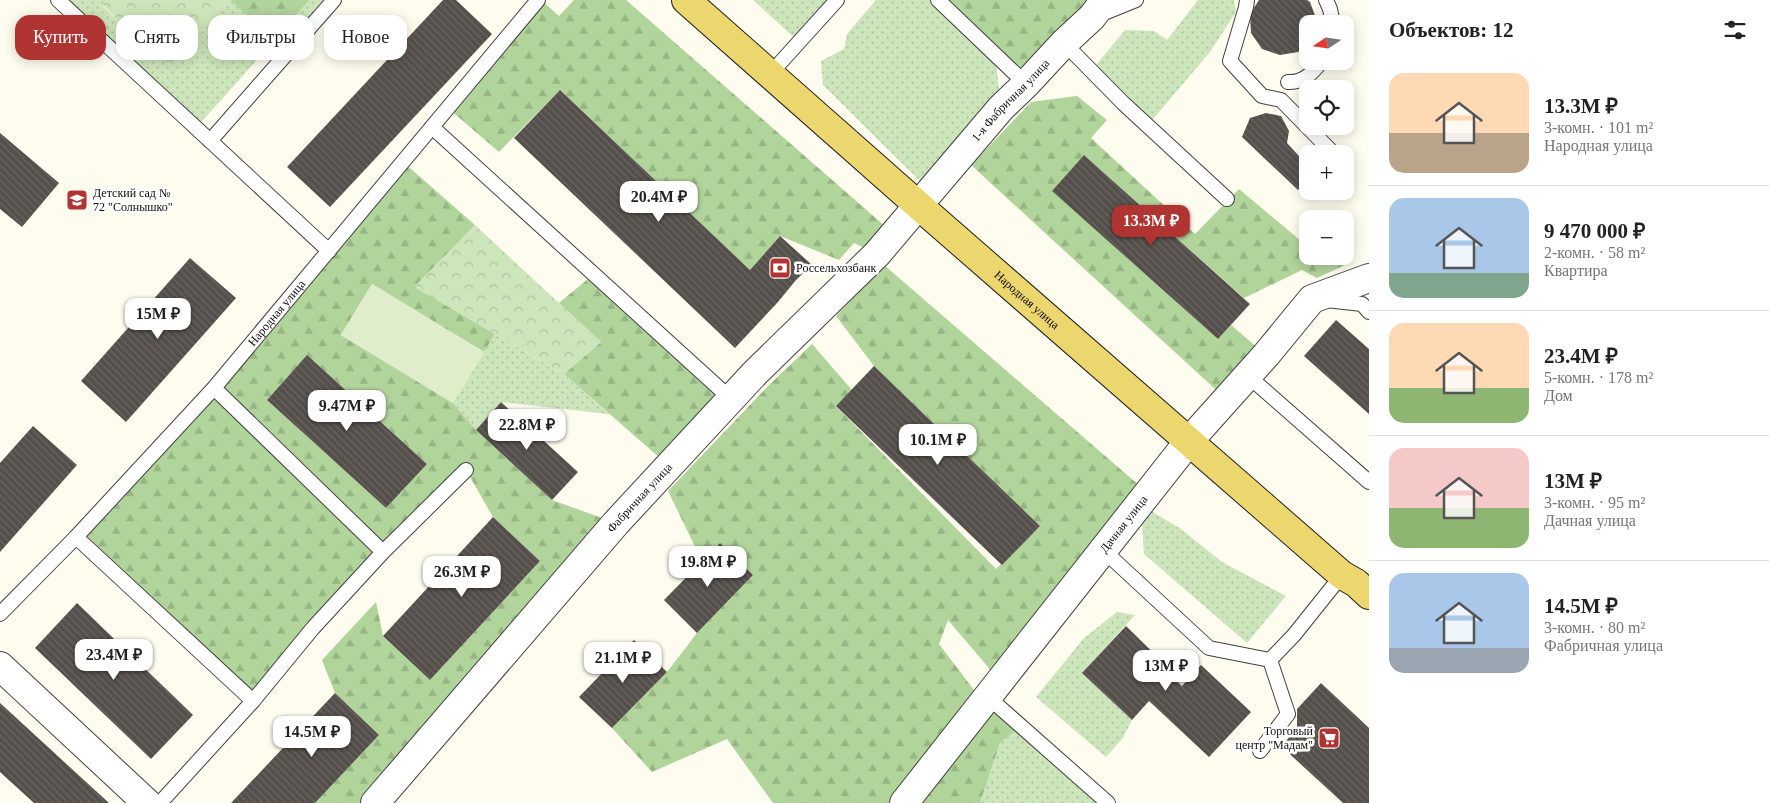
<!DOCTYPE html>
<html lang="ru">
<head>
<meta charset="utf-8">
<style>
  :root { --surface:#fff; --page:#f6f6f6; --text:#222; --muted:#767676; --line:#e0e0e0; --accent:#b03431 }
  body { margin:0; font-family:"Times New Roman",serif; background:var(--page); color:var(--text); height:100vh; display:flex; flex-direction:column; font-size:19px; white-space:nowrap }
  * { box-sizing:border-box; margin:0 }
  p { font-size:16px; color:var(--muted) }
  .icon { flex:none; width:28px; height:28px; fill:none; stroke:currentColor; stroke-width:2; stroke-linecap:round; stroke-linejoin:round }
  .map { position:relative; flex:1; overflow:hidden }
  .panel { display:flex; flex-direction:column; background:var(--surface); width:400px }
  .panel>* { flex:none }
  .guide { position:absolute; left:15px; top:15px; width:475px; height:45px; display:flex; gap:10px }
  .needle { width:32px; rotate:257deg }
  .controls { position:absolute; left:1299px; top:15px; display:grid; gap:10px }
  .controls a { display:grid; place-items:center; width:55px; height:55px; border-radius:10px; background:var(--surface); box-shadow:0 2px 12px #0003; font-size:25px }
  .price { position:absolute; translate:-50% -42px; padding:0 11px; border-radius:10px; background:#fff; color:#222; font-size:16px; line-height:32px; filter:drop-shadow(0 1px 2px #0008) }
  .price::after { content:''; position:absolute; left:50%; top:30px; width:15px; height:11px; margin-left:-8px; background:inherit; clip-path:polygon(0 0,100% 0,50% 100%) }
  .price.selected { background:var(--accent); color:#fff }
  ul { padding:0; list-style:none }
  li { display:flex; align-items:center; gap:15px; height:125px; padding:0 20px }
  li+li { border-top:1px solid var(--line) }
  li span { display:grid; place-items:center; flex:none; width:140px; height:100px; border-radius:15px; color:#555 }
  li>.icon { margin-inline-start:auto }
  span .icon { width:60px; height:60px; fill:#fffc; stroke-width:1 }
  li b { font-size:21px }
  h2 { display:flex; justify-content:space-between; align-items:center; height:60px; padding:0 20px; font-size:21px }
  .pill { padding:0 18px; border-radius:15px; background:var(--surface); box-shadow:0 2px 12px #0003; font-size:18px; line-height:45px }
  .pill.selected { background:var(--accent); color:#fff }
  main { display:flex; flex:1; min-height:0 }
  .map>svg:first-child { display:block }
</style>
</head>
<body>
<main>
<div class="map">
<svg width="1369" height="803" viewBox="0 0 1369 803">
  <defs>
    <pattern id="grass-dots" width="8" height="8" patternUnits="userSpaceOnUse" patternTransform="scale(1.25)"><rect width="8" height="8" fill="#cde5ba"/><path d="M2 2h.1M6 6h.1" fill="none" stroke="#afc39f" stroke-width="1.8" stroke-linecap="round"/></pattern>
    <pattern id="forest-firs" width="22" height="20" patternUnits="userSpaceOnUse" patternTransform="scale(1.25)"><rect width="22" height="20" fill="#b1d49b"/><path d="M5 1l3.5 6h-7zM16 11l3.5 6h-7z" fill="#97b584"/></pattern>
    <pattern id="park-crowns" width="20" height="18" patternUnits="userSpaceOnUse" patternTransform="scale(1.25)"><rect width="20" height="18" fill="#cde5ba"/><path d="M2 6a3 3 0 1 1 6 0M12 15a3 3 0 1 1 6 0" fill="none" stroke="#afc39f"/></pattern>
    <pattern id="building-back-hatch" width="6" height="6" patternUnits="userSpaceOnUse" patternTransform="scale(1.25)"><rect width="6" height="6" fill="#544f4a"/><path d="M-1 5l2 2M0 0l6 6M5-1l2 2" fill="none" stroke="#686460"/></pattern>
  </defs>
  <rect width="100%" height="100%" fill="#fdfcee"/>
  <path fill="url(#grass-dots)" d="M58,0H108L103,6L156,59L172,63L226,0H230L274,40L307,0H334L287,53L274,41L196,128Z
    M753,0H831L799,42Z
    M876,0H938L995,53L1001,108L930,191L823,85L821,61L844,49L847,34Z
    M1198,0H1234L1236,12L1210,52L1154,118L1146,125L1091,71L1125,30L1154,31L1167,40Z
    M495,334L564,374L609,414L501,402L476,430L453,403Z
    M1151,511L1181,529L1222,562L1286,596L1247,643L1144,554L1142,523Z
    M1117,612L1135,615L1082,673L1132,720L1123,738L1106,757L1036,697L1084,638Z
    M1021,726L1106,803H980L1000,743Z"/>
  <path fill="url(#forest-firs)" fill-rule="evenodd" d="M230,0H309L274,40Z
    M541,0L559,16L574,0H626L894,234L877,254L854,243L839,260L780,236L750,270L560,90L499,152L448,108Z
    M938,0H1105L1026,84Z
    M1077,96L1107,120L1091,138L1195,234L1239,189L1307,246L1308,256H1335L1345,265L1317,278L1302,270L1244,298L1084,155L1053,191L1218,339L1231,325L1266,355L1226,399L971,165L1031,102Z
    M403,162L475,225L415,287L495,334L484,352L372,284L341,335L453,403L476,430L552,500L616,523L375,803H315L379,735L335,693L322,660L376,602L383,636L430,680L540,561L493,517L466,470L253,701L76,537ZM307,355L427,464L386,508L267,400Z
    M884,265L1148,493L1000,681L948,620L939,644L983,702L1021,726L1000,743L980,803H773L727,739L652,772L612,728L667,672L697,633L753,575L720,543L702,561L668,491L767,387L812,344L852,390L836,406L996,569L1040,526L874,366L836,316Z
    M594,274L731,399L669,466L564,374L601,342L559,303Z"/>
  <path fill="url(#park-crowns)" d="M108,0H226L172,64L156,60L103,5Z
    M475,225L601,342L564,374L414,287Z"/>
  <path fill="#dfedcb" d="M372,284L484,352L453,403L341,335Z"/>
  <path fill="url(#building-back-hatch)" d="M443,0H456L492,34L330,207L287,167Z
    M1259,0H1307L1310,2L1317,21L1316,24H1308V44L1298,52L1280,55L1262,49L1251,33L1250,14Z
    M560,90L750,270L780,236L812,265L796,280L778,302L735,348L514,138Z
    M1266,113L1281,116L1289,131L1287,143L1308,166V180L1298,190L1242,137L1250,118Z
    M0,133L59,183L22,227L0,209Z
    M1084,155L1250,304L1218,339L1052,191Z
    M190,258L236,298L126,422L81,381Z
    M1336,320L1369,349V414L1304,356Z
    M307,355L427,464L386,508L267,400Z
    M874,366L1040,526L1002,565L836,406Z
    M501,402L578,472L552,500L476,430Z
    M33,426L77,465L0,552V463Z
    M493,517L540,561L430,680L383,636Z
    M720,543L753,575L697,633L664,600Z
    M77,603L193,715L151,759L35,648Z
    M1126,626L1173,672L1170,674L1182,686L1201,665L1251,712L1209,757L1149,701L1132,720L1082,673Z
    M634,640L667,672L612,728L579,697Z
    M1321,683L1369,728V803H1343L1281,746L1297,729V709Z
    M335,693L379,735L315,803H231Z
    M0,703L109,803H34L0,772Z"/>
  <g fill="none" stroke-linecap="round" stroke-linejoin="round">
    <g stroke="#404040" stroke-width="16">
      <g id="service">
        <path d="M58,0L329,251"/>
        <path d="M938,0L1026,84"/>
        <path d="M1247,0L1246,7L1230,61L1262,96L1281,100L1334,154"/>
        <path d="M1326,0L1330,9L1333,24"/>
        <path d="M1099,15L1136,0"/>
        <path d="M1064,43L1123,103L1227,199"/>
        <path d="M771,73L837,0"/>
        <path d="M1288,82C1304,83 1312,73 1322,61"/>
        <path d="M432,127L731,399"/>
        <path d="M210,141L334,0"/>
        <path d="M1345,165L1346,166"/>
        <path d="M1326,300L1362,304L1369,312"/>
        <path d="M1247,375L1369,482"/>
        <path d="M214,388L383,552"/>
        <path d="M76,537L253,701"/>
        <path d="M1103,550L1209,648L1270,660L1294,635L1342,575"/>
        <path id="s1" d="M0,614L76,537L214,388L538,0"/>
        <path d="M988,697L1108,803"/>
        <path d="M1260,751L1288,714L1270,660"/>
        <path d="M160,803L253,701L313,628L383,552L466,470"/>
      </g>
    </g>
    <g stroke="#404040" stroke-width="30">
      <g id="minor">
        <path d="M0,666L147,803"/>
        <path id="s2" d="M375,803L616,523L755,373L877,254L1001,108L1026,84L1064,43L1092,17L1105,0"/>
        <path id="s3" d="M904,803L1189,441L1266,355L1312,299L1369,278"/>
      </g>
    </g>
    <g stroke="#1e1e1e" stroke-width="30">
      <g id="primary">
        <path id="s4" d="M686,0L918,205L1342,575L1356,583L1369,595"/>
      </g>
    </g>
    <use href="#service" stroke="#fff" stroke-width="14"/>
    <use href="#minor" stroke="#fff" stroke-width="28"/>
    <use href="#primary" stroke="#ecd76f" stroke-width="28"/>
  </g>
  <defs>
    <g id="school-square" transform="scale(1.125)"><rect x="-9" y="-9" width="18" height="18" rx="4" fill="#b03431" stroke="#fff"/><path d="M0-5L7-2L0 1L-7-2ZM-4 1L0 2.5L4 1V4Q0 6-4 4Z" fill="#fff"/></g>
    <g id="bank-square" transform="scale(1.125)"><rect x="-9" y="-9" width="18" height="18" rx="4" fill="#b03431" stroke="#fff"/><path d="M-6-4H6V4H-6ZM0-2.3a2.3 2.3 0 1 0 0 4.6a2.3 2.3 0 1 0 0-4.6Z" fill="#fff"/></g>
    <g id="supermarket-square" transform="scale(1.125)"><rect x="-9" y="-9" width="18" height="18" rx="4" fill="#b03431" stroke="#fff"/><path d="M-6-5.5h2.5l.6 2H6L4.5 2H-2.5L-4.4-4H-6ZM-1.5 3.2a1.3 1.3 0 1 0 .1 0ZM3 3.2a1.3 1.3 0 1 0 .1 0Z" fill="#fff"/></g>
  </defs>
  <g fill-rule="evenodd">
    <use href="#school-square" x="77" y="200"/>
    <use href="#bank-square" x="780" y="268"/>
    <use href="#supermarket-square" x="1329" y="738"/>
  </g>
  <g text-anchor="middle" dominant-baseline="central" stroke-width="5" stroke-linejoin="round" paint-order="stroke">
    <g font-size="12" fill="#0d0d0d" stroke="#fff">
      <text stroke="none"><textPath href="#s2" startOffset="948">1-я Фабричная улица</textPath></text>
      <text stroke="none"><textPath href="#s4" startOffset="454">Народная улица</textPath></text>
      <text stroke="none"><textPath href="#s1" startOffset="409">Народная улица</textPath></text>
      <text stroke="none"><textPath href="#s2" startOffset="404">Фабричная улица</textPath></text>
      <text stroke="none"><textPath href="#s3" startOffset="355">Дачная улица</textPath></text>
    </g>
    <g font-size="12" fill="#0d0d0d" stroke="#fff" text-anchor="start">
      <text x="93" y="193">Детский сад №<tspan x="93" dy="14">72 "Солнышко"</tspan></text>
      <text x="796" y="268">Россельхозбанк</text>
      <text x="1313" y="731" text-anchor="end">Торговый<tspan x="1313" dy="14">центр "Мадам"</tspan></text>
    </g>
  </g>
</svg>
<div class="controls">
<a><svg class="needle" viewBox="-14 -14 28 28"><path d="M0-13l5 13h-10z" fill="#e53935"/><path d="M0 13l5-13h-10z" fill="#767676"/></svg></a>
<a><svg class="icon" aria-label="locate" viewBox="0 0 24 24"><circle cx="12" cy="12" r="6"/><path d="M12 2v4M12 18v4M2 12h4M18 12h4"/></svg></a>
<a>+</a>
<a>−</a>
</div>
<b class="price" style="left:659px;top:223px">20.4M ₽</b>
<b class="price selected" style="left:1151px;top:247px">13.3M ₽</b>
<b class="price" style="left:158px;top:340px">15M ₽</b>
<b class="price" style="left:347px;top:432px">9.47M ₽</b>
<b class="price" style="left:527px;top:451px">22.8M ₽</b>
<b class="price" style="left:938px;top:466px">10.1M ₽</b>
<b class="price" style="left:708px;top:588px">19.8M ₽</b>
<b class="price" style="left:462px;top:598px">26.3M ₽</b>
<b class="price" style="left:114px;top:681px">23.4M ₽</b>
<b class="price" style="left:623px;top:684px">21.1M ₽</b>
<b class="price" style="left:1166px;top:692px">13M ₽</b>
<b class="price" style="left:312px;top:758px">14.5M ₽</b>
<div class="guide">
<a class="pill selected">Купить</a>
<a class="pill">Снять</a>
<a class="pill">Фильтры</a>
<a class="pill">Новое</a>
</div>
</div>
<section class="panel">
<h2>Объектов: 12<svg class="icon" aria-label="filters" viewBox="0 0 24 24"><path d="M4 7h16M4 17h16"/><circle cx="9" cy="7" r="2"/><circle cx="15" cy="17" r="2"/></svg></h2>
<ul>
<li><span style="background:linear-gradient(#ffd9b3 60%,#b9a48a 0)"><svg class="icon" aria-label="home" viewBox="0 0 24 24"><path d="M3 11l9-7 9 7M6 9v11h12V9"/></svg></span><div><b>13.3M ₽</b><p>3-комн. · 101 m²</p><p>Народная улица</p></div></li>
<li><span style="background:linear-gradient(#a9c7e8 75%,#7fa58c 0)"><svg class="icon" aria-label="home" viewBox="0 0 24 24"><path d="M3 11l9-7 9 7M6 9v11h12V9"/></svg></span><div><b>9 470 000 ₽</b><p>2-комн. · 58 m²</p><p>Квартира</p></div></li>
<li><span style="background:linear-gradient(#ffd9b3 65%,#8fb573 0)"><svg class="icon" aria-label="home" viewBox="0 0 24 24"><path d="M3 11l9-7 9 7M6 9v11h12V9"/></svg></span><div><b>23.4M ₽</b><p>5-комн. · 178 m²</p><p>Дом</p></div></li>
<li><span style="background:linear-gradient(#f6c9c9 60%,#8fb573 0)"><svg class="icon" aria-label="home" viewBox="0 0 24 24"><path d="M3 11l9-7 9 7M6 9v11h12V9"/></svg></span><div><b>13M ₽</b><p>3-комн. · 95 m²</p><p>Дачная улица</p></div></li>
<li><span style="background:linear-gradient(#a9c7e8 75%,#9aa5b1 0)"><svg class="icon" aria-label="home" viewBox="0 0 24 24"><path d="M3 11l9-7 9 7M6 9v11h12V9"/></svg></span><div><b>14.5M ₽</b><p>3-комн. · 80 m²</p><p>Фабричная улица</p></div></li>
</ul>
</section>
</main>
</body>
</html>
